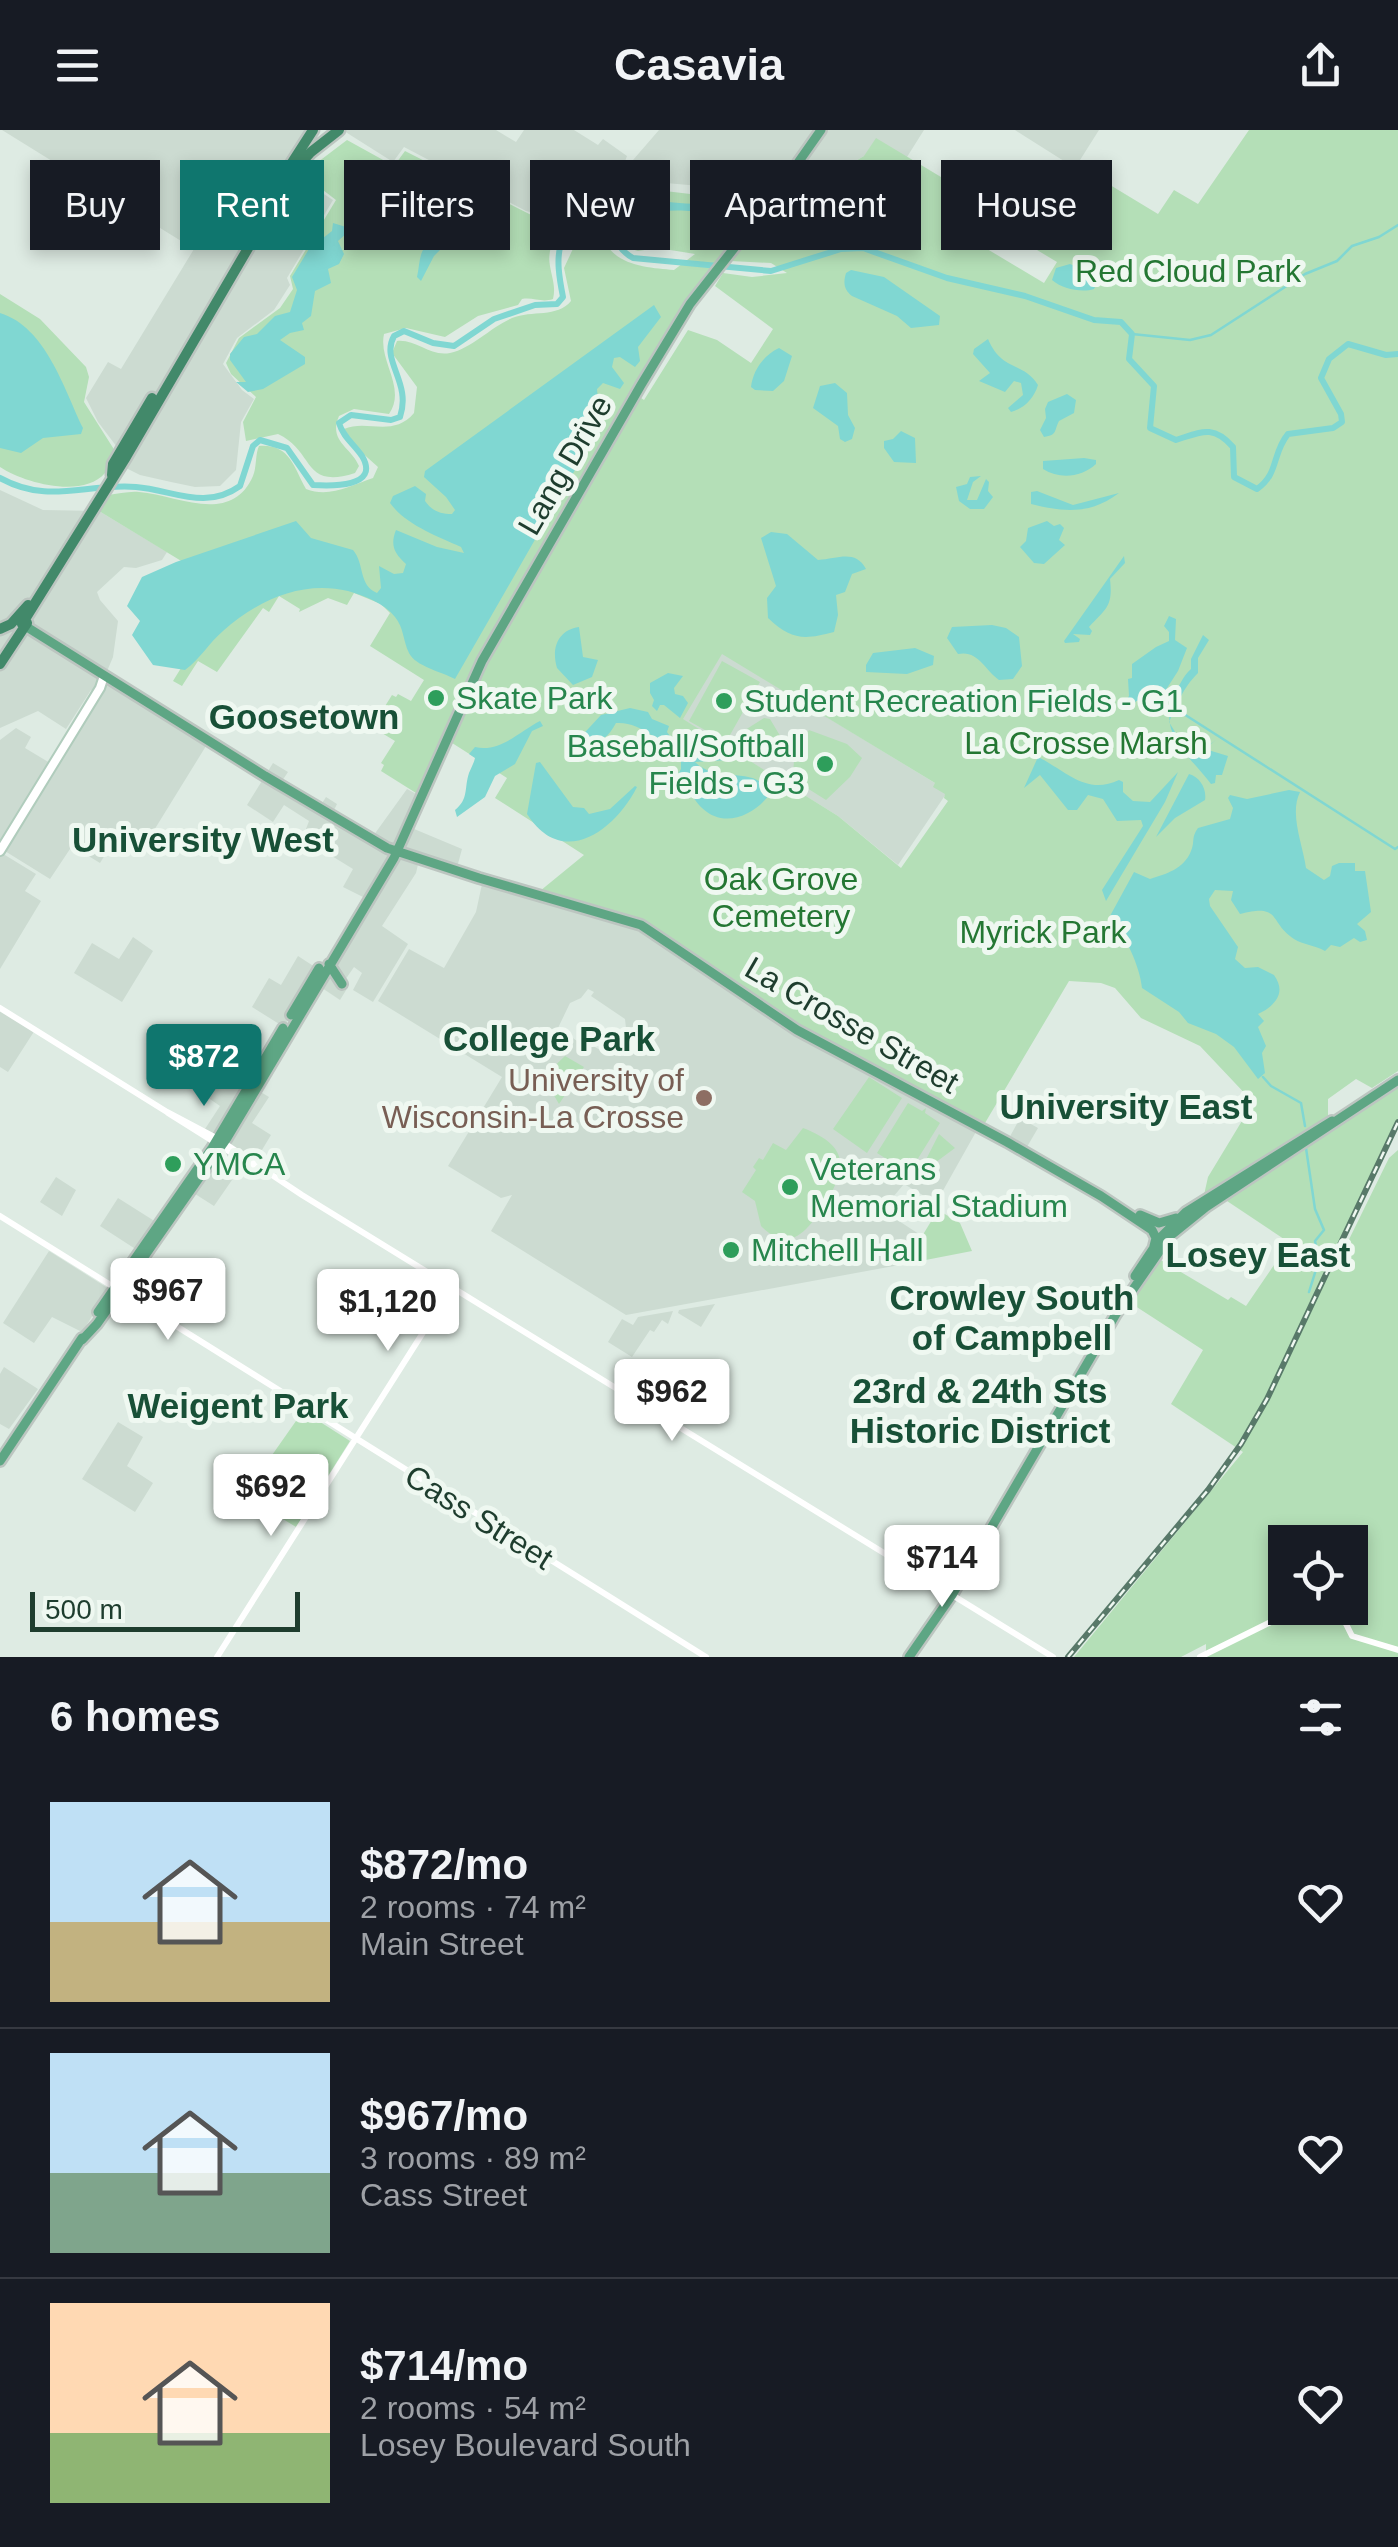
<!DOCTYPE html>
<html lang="en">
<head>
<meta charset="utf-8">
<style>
  :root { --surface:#171b24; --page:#242831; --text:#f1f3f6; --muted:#9ea1a6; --line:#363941; --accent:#0f766e }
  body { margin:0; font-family:Arial,sans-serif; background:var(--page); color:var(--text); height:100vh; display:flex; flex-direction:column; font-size:38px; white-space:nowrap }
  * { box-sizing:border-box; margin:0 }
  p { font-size:32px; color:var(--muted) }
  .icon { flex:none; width:55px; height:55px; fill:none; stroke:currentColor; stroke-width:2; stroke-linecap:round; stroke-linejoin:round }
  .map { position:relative; height:1527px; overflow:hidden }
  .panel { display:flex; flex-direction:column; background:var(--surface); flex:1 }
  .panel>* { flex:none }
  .guide { position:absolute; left:30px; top:30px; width:1340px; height:90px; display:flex; gap:20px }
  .tools { position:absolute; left:1268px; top:1395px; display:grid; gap:20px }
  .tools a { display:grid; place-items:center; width:100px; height:100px; border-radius:0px; background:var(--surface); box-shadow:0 5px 15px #0003; font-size:50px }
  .scale { position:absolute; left:30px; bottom:25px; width:270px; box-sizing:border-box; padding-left:10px; border:5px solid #1e3d2e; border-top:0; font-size:28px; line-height:35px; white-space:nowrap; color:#1e3d2e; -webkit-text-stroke:8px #eff8f1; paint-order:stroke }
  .price { position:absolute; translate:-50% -85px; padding:0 22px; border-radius:10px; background:#fff; color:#222; font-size:32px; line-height:65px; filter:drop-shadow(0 2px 5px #0008) }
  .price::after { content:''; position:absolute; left:50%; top:60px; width:30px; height:22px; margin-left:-15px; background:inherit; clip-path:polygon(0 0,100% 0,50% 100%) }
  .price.selected { background:var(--accent); color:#fff }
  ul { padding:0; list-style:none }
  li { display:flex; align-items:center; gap:30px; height:250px; padding:0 50px }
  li+li { border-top:2px solid var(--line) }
  li span { display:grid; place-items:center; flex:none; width:280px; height:200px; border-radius:0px; color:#555 }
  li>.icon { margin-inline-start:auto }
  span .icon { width:120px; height:120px; fill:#fffc; stroke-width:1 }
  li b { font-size:42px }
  h2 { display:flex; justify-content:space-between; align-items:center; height:120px; padding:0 50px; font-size:42px }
  .pill { padding:0 35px; border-radius:0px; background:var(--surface); box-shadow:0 5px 15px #0003; font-size:35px; line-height:90px }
  .pill.selected { background:var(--accent); color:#fff }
  header { display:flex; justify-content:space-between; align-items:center; height:130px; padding:0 50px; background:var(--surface); font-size:45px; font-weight:800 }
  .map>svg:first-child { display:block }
</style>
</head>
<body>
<header><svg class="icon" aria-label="menu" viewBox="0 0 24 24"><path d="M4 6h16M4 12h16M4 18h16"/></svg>Casavia<svg class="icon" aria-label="share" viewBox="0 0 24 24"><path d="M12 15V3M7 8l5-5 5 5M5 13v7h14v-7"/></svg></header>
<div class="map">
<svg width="1398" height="1527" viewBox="0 0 1398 1527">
  <rect width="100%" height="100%" fill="#deebe3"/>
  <path fill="#ccdbd1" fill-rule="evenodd" d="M2,0H313L287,40L333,70L287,148L290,155L274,180L237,208L223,234L242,260L254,269L241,292L236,340L220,356L195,357L171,352L140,345L118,334L123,325L98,292L86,268L108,232L121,239L194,119Z
    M347,0H496L516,12L524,0H574L598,15L603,9L627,26L620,45L659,0H815L791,36L766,62L610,48L545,86L526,81L404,17L393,32L344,1Z
    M827,0H924L907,27L864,26L806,60L795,53L796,49Z
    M1015,0H1099L1075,38Z
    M0,360L43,380L99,381L167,422L162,430L136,438L124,437L97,462L100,470L118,491L113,527L105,546L130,567L206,616L140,723L114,710L100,733L72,716L50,749L0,718V610L16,598L31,607L25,618L55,636L99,565L91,560L66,599L38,581L0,598Z
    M722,523L948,661L898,735L838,686L682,589Z
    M273,633L288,642L282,651L319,678L326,667L337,674L331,686L371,709L407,659L420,666L407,696L462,719L456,741L419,730L416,743L382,796L408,814L373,872L353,860L362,843L354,837L343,853L348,857L340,870L316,854L372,760L365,768L343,757L353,739L327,723L331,715L306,699L309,691L284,675L273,692L247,675Z
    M0,722L36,744L25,761L41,771L0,839Z
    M482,754L635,795L977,1000L936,1073L904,1054L882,1080L922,1106L905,1134L626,1185L491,1101L512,1065L501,1068L448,1036L502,947L378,871L409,819L444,838L476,782ZM588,859L594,862L591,866L625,889L627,908L625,911L619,907L613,911L617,921H602L586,912L583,915L558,898L570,873L581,868Z
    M133,807L153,821L122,872L74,843L92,813L119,829Z
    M298,826L318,839L284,897L252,877L269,848L281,855Z
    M0,878L35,900L8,942L0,937Z
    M224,940L269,967L252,993L271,1005L253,1035L236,1025L223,1045L232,1050L214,1076L192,1062L226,1012L205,999L220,976L207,967Z
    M1020,988L1038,998L1024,1022L1007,1012Z
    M56,1047L76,1060L62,1086L40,1072Z
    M118,1068L156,1092L137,1120L100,1096Z
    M49,1121L106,1157L107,1163L82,1202L52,1187L34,1213L3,1193Z
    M715,1174L701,1197L678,1183L679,1180Z
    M673,1181L668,1194L662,1190L654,1202L650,1200L632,1227L608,1212L622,1189L633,1195L638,1187Z
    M4,1237L38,1259L9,1299L0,1294V1244Z
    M118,1292L143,1307L127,1336L153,1353L135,1382L82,1349Z"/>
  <path fill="#b4dfb7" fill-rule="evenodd" d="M1249,0H1398V941L1372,958L1356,949L1328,969V987L1204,1065L1208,1047L1251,976V970L1200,916L1141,888L1115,858L1101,853L1069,851L985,993L797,896L638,790L540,761L584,725L495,668L507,648L449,611L488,530L537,441L531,437L477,530L416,663L381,641L384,635L381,633L395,611L372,597L392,565L396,567L398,564L411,571L424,550L370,516L390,483L381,474L354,463L347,475L328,468L299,482L300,479L279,466L269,482L263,478L217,542L198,531L182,556L173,551L229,460L99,381L108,365C118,364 129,361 139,362C177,365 231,396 253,346C257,336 255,325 259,316C290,314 293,336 306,359C329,368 350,356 373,348L378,337L359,320L344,299C367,289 393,308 414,283L417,257L392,223L397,211C416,209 430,227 450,223C472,218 491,197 512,188C532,180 557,188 571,171L564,138L585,93L597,90C602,98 602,104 606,113C617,136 651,138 674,140L695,124L658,118L638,121L628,118L613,82L602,71L597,70C576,86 544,106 550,136C552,148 556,157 553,169C542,173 533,167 522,169L518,175L478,186L445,207L406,198L384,204C378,231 407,258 389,284L354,279L339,286C328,311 351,317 359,336L355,343C302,360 315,321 278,304L246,311L243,292L256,267L231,244L226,233L239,208L280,178L293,159L290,146L336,70L306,47L318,32L347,10L394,36L405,21L545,92L606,54L724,68L755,76L748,91L686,172L632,262L644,270L688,200L717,210L751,233L773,199L715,156L723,143L752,147L787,143L771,133L731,131L795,53L807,60L864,26L876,8L981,71L962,104L1044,153L1057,132L1037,120L1066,73L1060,68L1082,38L1158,84L1174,60L1198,74ZM722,524L935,653L933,657L945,664L944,668L948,671L901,738L838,686L683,589Z
    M0,164L40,189L86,237L89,247L84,272L115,321C112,328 109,338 105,343C83,369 24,353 0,337Z
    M722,531L760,552L726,612L689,591Z
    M764,588L770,589L788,619L762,630L750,627L734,607Z
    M809,600L847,614L862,628L850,647L826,670L799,653L793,644L795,617Z
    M565,926L584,937L559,974L543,947Z
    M869,947L902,968L867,1023L833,999Z
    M1398,956V996L1329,1139L1224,1069Z
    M908,973L922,981L926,978L925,983L940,993L909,1043L877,1023Z
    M803,998C844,1014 850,1033 827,1070C811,1096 792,1127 761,1096L755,1071L742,1062L756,1040L753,1037L759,1028L763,1030L773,1013L786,1020Z
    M939,1004L955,1018L924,1041L913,1055Z
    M1398,1020V1527H1202L1206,1524V1514L1181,1527H1074L1243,1322L1171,1274L1203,1220L1129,1172L1159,1129L1228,1170L1231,1167L1246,1176L1274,1135L1333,1142L1389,1028ZM1285,1412H1350V1478H1285Z
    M938,1080L960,1093L972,1121L905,1134Z
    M303,1281L350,1311L296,1397L244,1365Z"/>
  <path fill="#80d7d2" d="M862,31C882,33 905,42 910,63L894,68L893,74L890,71L870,73L862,67L845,66L838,59C838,43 852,39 862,31Z
    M649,68C681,77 715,72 749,78L732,97C711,76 670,80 640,83L636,99L626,100C621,83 633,71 649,68Z
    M498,71V79L451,109L434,126L421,151L417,147C419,139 419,129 422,122C435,95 472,79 498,71Z
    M333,93L346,97L348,102L338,111L344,124L339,134L328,139L331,153L315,161L311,186L302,193L304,200L290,203L280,210L305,227V234L263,259L248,262L236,252H246L230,230V224L244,207L257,204L275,186L290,182L297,160L292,147L309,119L332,101Z
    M1070,134L1085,140L1096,155L1094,159C1082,163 1062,159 1052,150L1056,138Z
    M851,140L884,147L940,186L939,195L911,198L897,186L852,166C844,160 843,153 846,143Z
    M654,175L661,187L638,217L640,231L635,237L620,227L614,228L612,237L624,253L620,259L603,253L597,259L599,282L596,286L584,287L578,294L591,312L455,549C442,542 415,536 409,523C403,511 404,498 395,487C384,473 365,466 348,461C302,450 258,470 223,501C209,513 200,529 185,540L153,535L132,505L140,491L127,476L142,447L176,432L296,391L311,408L353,420C365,434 358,455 377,463L381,458L379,436L394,444L403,443L406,434C394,423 390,415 396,400L437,417L464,423L461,417C437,406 406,395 390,373L393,366L415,356L426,364L425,371C432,381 440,384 452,384L455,380L446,367L424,347L425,341Z
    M0,183C46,197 64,259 83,298L81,304L43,308L21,323L0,318Z
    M988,209C1002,242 1023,231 1038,255C1034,268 1025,278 1011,282L1008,278L1023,265L1021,253L1014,251L1005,262L979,251L990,243L973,224L974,219Z
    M779,218L792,226L784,251L773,261L755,260L751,257C753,240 764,225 779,218Z
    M835,253L847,263L848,285L855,298L852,309L845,312L840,309L838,296L813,278L820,256Z
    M1067,264L1076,270L1074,283L1059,291C1054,300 1058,305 1044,307L1040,300L1046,288L1045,279L1048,272Z
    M901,301L915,308L916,333L894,332L884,318V311L893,309Z
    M1084,328L1096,330V334C1082,347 1060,350 1043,339V331Z
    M981,346L973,352L967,370H977L986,349L989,352L988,361L993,367L984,379H970L959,371L956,357L967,354L970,347Z
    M1037,361L1073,375L1119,363C1090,385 1064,382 1031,374V362Z
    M1047,391L1054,396L1060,394L1064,398L1059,410L1065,415L1044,434L1034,433L1020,417L1026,411L1028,398Z
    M771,402L787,404L818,430C838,429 855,419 866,439L852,444L845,462L836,465L838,485L834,502C804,510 791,510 768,488L767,468L776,456L761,408Z
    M1124,426L1125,433L1110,449C1113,476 1107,478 1089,497L1092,501L1090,505L1073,504L1080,509L1079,512L1065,513L1064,511Z
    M1169,486L1176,489L1175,510L1187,518L1178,541L1160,569L1136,571L1132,578L1122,576L1129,566L1128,549L1132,548V534L1156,517L1169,511V502L1164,496Z
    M992,495L1006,498L1019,507L1022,536L1013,549L999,550C984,539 978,520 958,524L947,508L952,497Z
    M579,497L583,527L598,530L592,547L573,555L557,538C551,518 558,500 579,497Z
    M1203,505L1209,510L1198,528V543C1182,559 1178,573 1169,592L1183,615L1197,624L1216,610L1205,619L1228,626L1222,645H1216L1215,653L1211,654C1189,625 1157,603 1174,566C1179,556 1183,546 1191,539V529Z
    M915,518L934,526L933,535L907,544L866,542V535L873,523Z
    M668,543L683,546L674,558L675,564L683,566L688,573L680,588L664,575H660L657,581L652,576L654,570L650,563V553Z
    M630,578L648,582L652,589L669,596L667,602L675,613L713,619L720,617L728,630L695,632C718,655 758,634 770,664C755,684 725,700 702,678C691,667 690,657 674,651L681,639V625C660,614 641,591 616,593C607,610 596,616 576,612L601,585Z
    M540,591L543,596L532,601L515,634L495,646L485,667L457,687L455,680C469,669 464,658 469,643C471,638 474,633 475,628L469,624L475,617C500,623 520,601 540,591Z
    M1038,627C1065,640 1086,666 1119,650L1123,652V662L1133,671L1150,672L1178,642L1165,672L1106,771L1102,760L1143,696L1141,690L1117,691L1103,669L1088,665L1077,680H1068L1040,645L1024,658Z
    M540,632L573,677L584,678L589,684L610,679L635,656L637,657C614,702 562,739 527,684L536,633Z
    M1189,644C1200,647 1207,659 1205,670L1175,688L1156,707Z
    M1289,660L1300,662C1289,684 1303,715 1306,738L1324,750L1330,746L1332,736L1339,733H1355V741H1365L1371,782L1357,794L1365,801L1367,810L1360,812L1354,808L1340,817L1331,815L1325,821C1315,815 1303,815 1294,809C1268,792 1282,773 1240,784L1231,770L1233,761L1215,760L1209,769L1210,776L1238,817L1235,829L1245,838L1258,837L1274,845C1287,863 1275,876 1258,884L1264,891L1258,897L1266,916L1262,923L1265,943L1258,949L1234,917L1216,904L1188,893L1179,882L1142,858C1140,836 1125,805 1110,786L1134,742L1150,749C1166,744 1184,739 1191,721C1195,712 1191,707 1198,698L1230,689L1233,678L1228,668L1230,665L1247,669Z"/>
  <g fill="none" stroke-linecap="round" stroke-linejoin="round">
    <path stroke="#80d7d2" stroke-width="2.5" d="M612,105L628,98
      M1132,204L1190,210L1211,205L1305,144L1337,131L1352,116L1379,107L1398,95
      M1176,579L1395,719L1398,717
      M1263,947L1271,956L1301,973L1305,996
      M1306,1018L1315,1079L1324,1100L1315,1111L1319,1130L1309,1162"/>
    <path stroke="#80d7d2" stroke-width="6" d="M0,348C49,375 84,353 136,357C173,360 205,381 240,356L253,316L260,310L287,318L313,355C330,356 381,358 362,326C354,314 343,307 339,293L351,285L391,290L400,287C412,252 380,231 394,206L404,201L433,213L454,216L494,189L535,175L557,174L563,167C555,126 553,100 597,79C616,92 608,114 633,128L771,141L841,119L863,118L947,148L1025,166L1094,190L1121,192L1132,204L1129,229L1154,256L1150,298L1176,310C1201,302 1213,294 1233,317L1234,347L1257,359C1279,344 1272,323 1288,304L1333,298L1342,292L1341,284L1321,248L1329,229L1348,214L1386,225L1398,224"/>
    <g stroke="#b0ccbc" stroke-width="12">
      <path id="secondary" d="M0,721L100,558L104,546"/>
    </g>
    <g stroke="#bcc5c0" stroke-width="14">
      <path id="primary" d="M22,494L265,646L387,718L479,748L641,795L797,900L1007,1012L1101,1066L1152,1100L1156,1108L1154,1116
        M329,834L342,854
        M291,885L319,838
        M1140,1085L1159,1093L1176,1088
        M1135,1146L1161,1107L1186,1082L1332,991
        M98,1182L212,1018L283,898
        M82,1210L97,1194L227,1008L394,728L482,531L641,255L690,174L769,74L821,0
        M0,1331L82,1208
        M909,1527L952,1465L1116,1184L1170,1106L1206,1077L1398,950"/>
    </g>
    <g stroke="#bcc5c0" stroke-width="15">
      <path id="trunk" d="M286,42L313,0
        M112,345L113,334L152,268
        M22,494L126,327L292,43L311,22L339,0
        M0,499L11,494L28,475
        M0,534L27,493"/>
    </g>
    <path stroke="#fff" stroke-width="6" d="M0,878L167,982L218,1009L302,1065L1053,1527
      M168,983L259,1040
      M0,1086L706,1527
      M1338,1478L1352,1506L1398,1520
      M217,1527L452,1157
      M1200,1527L1299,1478"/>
    <use href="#secondary" stroke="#fff" stroke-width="8"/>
    <use href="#primary" stroke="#5ea684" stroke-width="9"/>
    <use href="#trunk" stroke="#42896a" stroke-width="10"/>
    <g stroke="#587969" stroke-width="6">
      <path id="rail" d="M1068,1527L1208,1360L1241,1314L1267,1269L1398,992"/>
    </g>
    <use href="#rail" stroke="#eff8f1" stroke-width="2.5" stroke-dasharray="8" stroke-linecap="butt"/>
  </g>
  <g fill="#2e9e5b" stroke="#eff8f1" stroke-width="4">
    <circle cx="436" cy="568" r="10"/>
    <circle cx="724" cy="571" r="10"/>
    <circle cx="825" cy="634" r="10"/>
    <circle cx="173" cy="1034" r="10"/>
    <circle cx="790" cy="1057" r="10"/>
    <circle cx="731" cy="1120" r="10"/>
  </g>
  <circle fill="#8d6e63" stroke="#eff8f1" stroke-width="4" cx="704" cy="968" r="10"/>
  <g text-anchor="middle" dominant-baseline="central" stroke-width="10" stroke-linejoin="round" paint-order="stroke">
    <g font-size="32" fill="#247733" stroke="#eff8f1">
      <text x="1188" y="141">Red Cloud Park</text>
      <text x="1086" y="613">La Crosse Marsh</text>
      <text x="781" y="749">Oak Grove<tspan x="781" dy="37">Cemetery</tspan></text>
      <text x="1043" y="802">Myrick Park</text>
    </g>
    <g font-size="32" fill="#1e3d2e" stroke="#eff8f1">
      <text transform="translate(565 335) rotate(-60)">Lang Drive</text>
      <text transform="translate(852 895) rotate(30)">La Crosse Street</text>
      <text transform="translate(479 1387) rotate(32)">Cass Street</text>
    </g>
    <g font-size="32" fill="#27864d" stroke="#eff8f1" text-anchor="start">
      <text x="456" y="568">Skate Park</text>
      <text x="744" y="571">Student Recreation Fields - G1</text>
      <text x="805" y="616" text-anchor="end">Baseball/Softball<tspan x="805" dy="37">Fields - G3</tspan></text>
      <text x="193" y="1034">YMCA</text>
      <text x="810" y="1039">Veterans<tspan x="810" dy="37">Memorial Stadium</tspan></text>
      <text x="751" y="1120">Mitchell Hall</text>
    </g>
    <g font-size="32" fill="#785e54" stroke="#eff8f1" text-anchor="end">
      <text x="684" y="950">University of<tspan x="684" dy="37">Wisconsin-La Crosse</tspan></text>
    </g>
    <g font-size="35" font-weight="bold" fill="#185037" stroke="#eff8f1">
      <text x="304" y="586">Goosetown</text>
      <text x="203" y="709">University West</text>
      <text x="549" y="908">College Park</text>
      <text x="1126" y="976">University East</text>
      <text x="1258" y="1124">Losey East</text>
      <text x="1012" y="1167">Crowley South<tspan x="1012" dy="40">of Campbell</tspan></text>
      <text x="980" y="1260">23rd &amp; 24th Sts<tspan x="980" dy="40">Historic District</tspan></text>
      <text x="238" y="1275">Weigent Park</text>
    </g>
  </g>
</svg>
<div class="tools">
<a><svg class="icon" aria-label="locate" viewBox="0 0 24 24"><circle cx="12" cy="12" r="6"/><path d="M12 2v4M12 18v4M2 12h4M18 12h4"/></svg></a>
</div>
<div class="scale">500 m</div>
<b class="price selected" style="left:204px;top:979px">$872</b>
<b class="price" style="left:168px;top:1213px">$967</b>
<b class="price" style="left:388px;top:1224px">$1,120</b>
<b class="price" style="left:672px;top:1314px">$962</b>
<b class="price" style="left:271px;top:1409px">$692</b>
<b class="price" style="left:942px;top:1480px">$714</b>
<div class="guide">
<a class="pill">Buy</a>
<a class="pill selected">Rent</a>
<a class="pill">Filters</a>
<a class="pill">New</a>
<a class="pill">Apartment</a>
<a class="pill">House</a>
</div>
</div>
<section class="panel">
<h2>6 homes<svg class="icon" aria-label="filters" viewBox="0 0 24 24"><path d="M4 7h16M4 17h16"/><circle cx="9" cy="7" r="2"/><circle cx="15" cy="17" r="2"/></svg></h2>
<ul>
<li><span style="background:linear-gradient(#bfe0f5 60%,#c2b280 0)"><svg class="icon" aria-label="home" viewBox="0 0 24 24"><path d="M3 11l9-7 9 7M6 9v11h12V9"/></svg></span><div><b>$872/mo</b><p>2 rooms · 74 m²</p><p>Main Street</p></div><svg class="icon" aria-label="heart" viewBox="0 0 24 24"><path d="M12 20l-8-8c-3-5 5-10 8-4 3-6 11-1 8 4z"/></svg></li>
<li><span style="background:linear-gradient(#bfe0f5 60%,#7fa58c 0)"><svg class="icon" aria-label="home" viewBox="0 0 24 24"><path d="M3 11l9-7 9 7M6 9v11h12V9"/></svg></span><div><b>$967/mo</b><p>3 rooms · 89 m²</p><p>Cass Street</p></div><svg class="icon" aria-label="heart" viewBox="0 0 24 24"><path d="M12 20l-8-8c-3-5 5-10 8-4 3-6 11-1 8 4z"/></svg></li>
<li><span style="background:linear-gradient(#ffd9b3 65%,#8fb573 0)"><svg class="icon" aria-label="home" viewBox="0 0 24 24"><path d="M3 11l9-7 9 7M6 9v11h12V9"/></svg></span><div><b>$714/mo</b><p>2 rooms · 54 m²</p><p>Losey Boulevard South</p></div><svg class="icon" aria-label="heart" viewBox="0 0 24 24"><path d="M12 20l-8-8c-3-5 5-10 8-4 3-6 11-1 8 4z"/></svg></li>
</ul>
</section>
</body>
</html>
